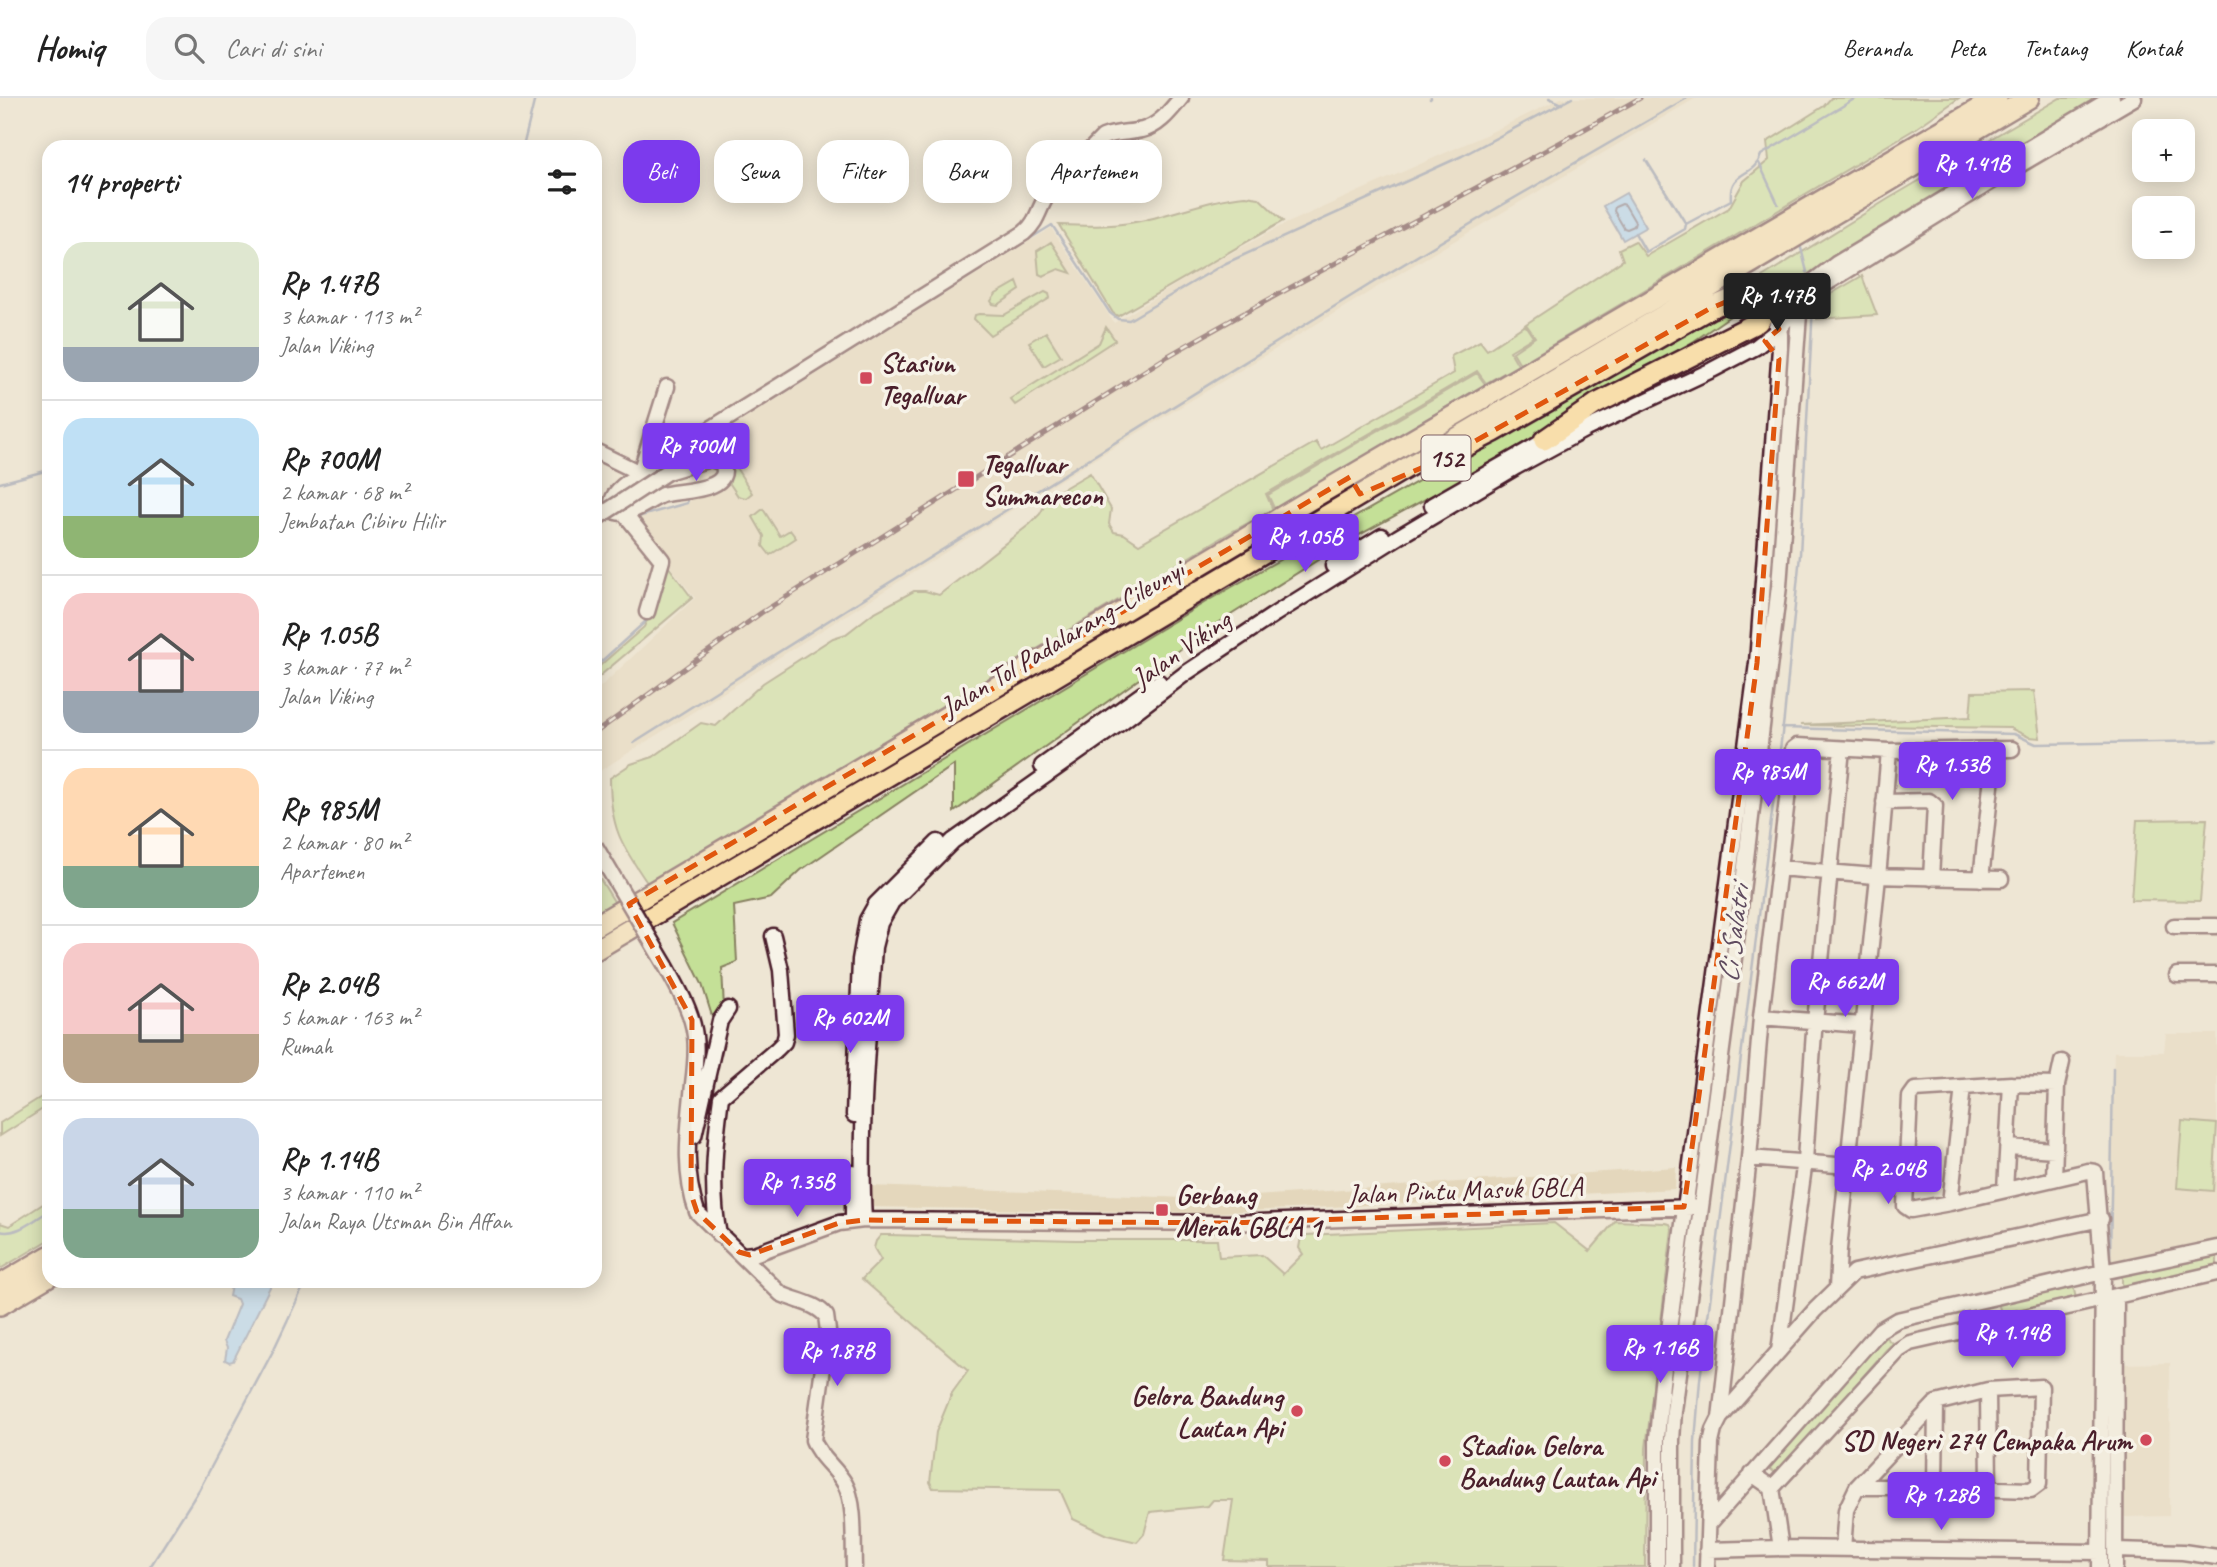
<!DOCTYPE html>
<html lang="id">
<head>
<meta charset="utf-8">
<style>
  :root { --surface:#fff; --page:#f6f6f6; --text:#222; --muted:#767676; --line:#e0e0e0; --accent:#7c3aed }
  body { margin:0; font-family:Caveat,sans-serif; background:var(--page); color:var(--text); height:100vh; display:flex; flex-direction:column; font-size:26px; white-space:nowrap }
  * { box-sizing:border-box; margin:0 }
  p { font-size:23px; color:var(--muted) }
  .icon { flex:none; width:38px; height:38px; fill:none; stroke:currentColor; stroke-width:2; stroke-linecap:round; stroke-linejoin:round }
  .map { position:relative; flex:1; overflow:hidden }
  .drawer { position:absolute; left:42px; top:42px; width:560px; height:1148px; display:flex; flex-direction:column; background:var(--surface); border-radius:21px; box-shadow:0 4px 18px #0003 }
  .drawer>* { flex:none }
  .guide { position:absolute; left:623px; top:42px; width:665px; height:63px; display:flex; gap:14px }
  .fabs { position:absolute; left:2132px; top:21px; display:grid; gap:14px }
  .fabs a { display:grid; place-items:center; width:63px; height:63px; border-radius:14px; background:var(--surface); box-shadow:0 4px 18px #0003; font-size:35px }
  .price { position:absolute; translate:-50% -60px; padding:0 16px; border-radius:7px; background:var(--accent); color:#fff; font-size:23px; line-height:46px; filter:drop-shadow(0 2px 4px #0008) }
  .price::after { content:''; position:absolute; left:50%; top:42px; width:21px; height:16px; margin-left:-10px; background:inherit; clip-path:polygon(0 0,100% 0,50% 100%) }
  .price.active { background:#222; color:#fff }
  ul { padding:0; list-style:none }
  li { display:flex; align-items:center; gap:21px; height:175px; padding:0 21px }
  li+li { border-top:2px solid var(--line) }
  li span { display:grid; place-items:center; flex:none; width:196px; height:140px; border-radius:21px; color:#555 }
  li>.icon { margin-inline-start:auto }
  span .icon { width:84px; height:84px; fill:#fffc; stroke-width:1 }
  li b { font-size:30px }
  h2 { display:flex; justify-content:space-between; align-items:center; height:84px; padding:0 21px; font-size:30px }
  .tag { padding:0 24px; border-radius:21px; background:var(--surface); box-shadow:0 4px 18px #0003; font-size:24px; line-height:63px }
  .tag.active { background:var(--accent); color:#fff }
  header { display:flex; align-items:center; gap:42px; box-sizing:border-box; height:98px; padding:0 35px; background:var(--surface); border-bottom:2px solid var(--line) }
  header strong { font-size:33px }
  nav { display:flex; gap:38px; margin-inline-start:auto; font-size:24px }
  .search { width:490px; height:63px; background:var(--page); display:flex; align-items:center; gap:18px; box-sizing:border-box; padding:0 24px; border-radius:21px; color:var(--muted); font-size:26px }
  .map>svg:first-child { display:block }
</style>
</head>
<body>
<header>
<strong>Homiq</strong>
<div class="search"><svg class="icon" aria-label="search" viewBox="0 0 24 24"><circle cx="10" cy="10" r="6"/><path d="M15 15l6 6"/></svg>Cari di sini</div>
<nav><a>Beranda</a><a>Peta</a><a>Tentang</a><a>Kontak</a></nav>
</header>
<div class="map">
<svg width="2217" height="1469" viewBox="0 0 2217 1469">
  <rect width="100%" height="100%" fill="#eee6d4"/>
  <filter id="ink" filterUnits="userSpaceOnUse"><feTurbulence type="fractalNoise" baseFrequency=".0143" numOctaves="2"/><feDisplacementMap in="SourceGraphic" scale="14" xChannelSelector="R" yChannelSelector="G"/><feConvolveMatrix kernelMatrix="1 2 1 2 8 2 1 2 1" color-interpolation-filters="sRGB"/></filter>
  <g filter="url(#ink)">
    <path fill="#e4d7bc" d="M1561,0H1696L1407,171L1039,395L595,676V594L695,500L636,425L634,418L691,403L702,348L1051,130L1114,225L1198,173L1281,128L1481,39Z
      M2166,936H2217V1149L2107,1173L2114,954H2164Z
      M1676,1069L1675,1091L1292,1111L1204,1115L869,1109L870,1088L1212,1101Z
      M2170,1265L2169,1418L2123,1419V1266Z"/>
    <path fill="#c4e097" stroke="#878061" stroke-width="2" d="M1831,0H1959L1915,31L1520,266L1513,254L1535,239L1526,226L1623,162L1619,151L1635,143L1646,158L1729,110L1744,83L1769,62L1767,44L1824,8Z
      M2060,0H2104L1777,200L1762,179L1888,101Z
      M1246,98L1259,100L1283,123L1118,218L1113,215L1059,127C1084,128 1110,129 1135,124C1173,117 1208,101 1246,98Z
      M1051,144L1071,175L1059,171L1043,178L1039,176L1037,153Z
      M1862,178L1877,217L1817,221V204Z
      M1017,184L1020,192L998,207L993,206L991,203L996,196Z
      M1045,194L1049,196L1050,200L990,237L974,221L975,217L979,216L1004,217Z
      M1746,207L1694,243L1470,377L1348,443L1207,532L954,714V667L801,772L771,800L734,808L737,864L722,870L724,911L712,918L702,886L672,825L1209,502L1723,210Z
      M1525,227L1533,239L1510,253L1518,267L1486,285L1477,273L1266,396L1273,412L1229,435L648,786C621,747 610,729 610,680L631,666L653,659L701,625L716,628L763,585L833,540L846,536L873,515L914,493H925L939,497L1030,426L1040,416L1049,399L1090,375L1111,411L1109,426L1114,434L1124,436L1139,446L1316,344L1321,352L1454,275L1451,258L1480,243L1487,252Z
      M1106,229L1115,242L1015,307L1010,301L1099,245Z
      M1046,234L1061,258L1044,268L1029,244Z
      M1477,275L1485,286L1275,412L1268,397Z
      M730,360L752,395L746,400L738,398L730,386L728,363Z
      M763,411L780,438L790,432L796,440L770,457L763,448L764,438L753,419Z
      M665,464L692,500L595,582V572L644,529L650,516Z
      M2034,593L2040,640L2029,639L2010,630L1800,627L1970,619L1972,594Z
      M2207,721L2200,803L2131,802L2137,722Z
      M595,773L615,805L595,817Z
      M49,994V1007L0,1038V1025Z
      M2182,1023L2217,1026L2213,1093L2177,1090Z
      M49,1102V1142L0,1171V1125L9,1128Z
      M1615,1123L1665,1125L1670,1126L1672,1131L1646,1350L1645,1469H1269V1463L1224,1462L1233,1402H1213L1208,1408L1150,1414L1144,1436L1137,1444L1107,1437L1073,1421L1060,1392L933,1390L930,1384L936,1334L952,1295L968,1273L862,1181L881,1162L874,1150L876,1143L881,1137H890L1075,1142H1217L1219,1159L1262,1157L1283,1176L1303,1156L1299,1150L1301,1139L1306,1137L1554,1125L1590,1153Z
      M2217,1155V1171L2128,1191L2122,1186V1179L2125,1175Z
      M2073,1187L2076,1201L2002,1219L1998,1204Z
      M1883,1237L1892,1245L1778,1377L1768,1369Z"/>
    <path fill="#9fd0fc" stroke="#7d89a8" stroke-width="2" d="M1626,95L1646,129L1623,142L1603,108Z
      M232,1183H273L233,1263L229,1264L225,1262L227,1250L224,1243L239,1206L237,1201L229,1198Z"/>
    <g fill="none" stroke-linecap="round" stroke-linejoin="round">
      <path stroke="#6c667f" stroke-width="2" d="M1622,106L1625,107L1635,124L1634,128L1627,131L1624,130L1614,113L1615,109Z"/>
      <path stroke="#7d89a8" stroke-width="2.5" d="M1549,0L1562,6
        M1430,1L1431,0
        M523,49L535,0
        M1646,62L1686,126L1731,102C1728,72 1754,80 1761,57L1856,0
        M1759,65L1778,106
        M1635,135L1646,154L1685,131L1686,126
        M1801,150L1807,174
        M914,212L1052,127L1110,215L1118,221L1129,222L1224,166L1462,58L1572,0
        M698,355L701,345
        M0,385L49,372
        M637,421L641,418L687,405L688,399
        M595,569L646,523L647,518
        M1782,630L2014,636L2036,646L2217,643
        M634,645L850,509L1369,187L1492,113L1687,0
        M0,1133C17,1138 35,1121 49,1113
        M2110,1166L2113,970
        M150,1469L199,1392L273,1253L306,1183
        M1693,1469L1695,1343L1700,1282L1784,620L1800,457L1813,207"/>
      <g stroke="#4a1f2b" stroke-width="19">
        <path id="minor" d="M1807,188L1836,166L2112,0
          M595,353L640,375L667,289
          M667,374L711,361L722,365C735,394 679,392 662,397C647,403 632,418 616,414C603,398 628,384 640,375L1024,135C1039,123 1039,107 1050,93L1103,39C1116,34 1128,35 1142,32C1159,28 1170,13 1181,0
          M1432,407L1551,339
          M625,416L662,462L647,514
          M1333,468L1382,438
          M1042,668L1159,584
          M1884,704L1929,703L1935,708L1931,780
          M1779,770L1793,651L1797,648L1889,653L2012,651
          M1981,781L1995,651
          M2174,828H2217
          M666,868C678,890 692,913 695,938C697,954 695,970 693,986C689,1030 682,1071 697,1114L781,1196C796,1203 816,1205 826,1218L828,1233L813,1342C819,1359 836,1370 845,1386C856,1405 853,1447 854,1469
          M2177,877H2217
          M1761,919L1749,1060L1849,1068
          M1862,927L1761,919L1779,770L1875,778L2001,781
          M2057,987L2011,986L1915,992L1910,999L1905,1108L1911,1112L1950,1105L2088,1073L2095,1074L2103,1174L2100,1469
          M854,1017L860,862L867,822L876,806L938,744
          M694,1038L720,923L728,911
          M2008,1049L2055,1052
          M853,1075V1123
          M2054,1081L2057,987L2062,964
          M2005,1092L2011,986
          M1950,1105L1963,989
          M864,1122C859,1031 868,940 874,849L880,825L892,804L953,743L1123,623L1186,575L1275,516L1398,439L1516,369L1586,331L1712,272L1756,249L1779,231L1797,208L1819,190L1994,82L2134,0
          M719,1137C710,1093 715,1044 721,999L777,951L784,944L786,936L781,872L773,838
          M744,1157L754,1156L839,1125L864,1122L1228,1125L1692,1109
          M1837,1190L1839,1151L1878,779L1889,653
          M1779,1253L1805,1062L1814,934L1842,651
          M1720,1320L1815,1212L1854,1174L2101,1121
          M1752,1376L1772,1390L1781,1450
          M1857,1389L1936,1305
          M1935,1389L2031,1392L2039,1386L2041,1289L1988,1292
          M1772,1390L1899,1252L1910,1245L2217,1175
          M1709,1426L1880,1232L1897,1222L2107,1173L2217,1150
          M1843,1451L1846,1412L1857,1389H1935L1936,1305L1988,1292L1989,1391
          M1707,1452L1781,1450L2100,1454
          M2116,1452L2183,1454L2217,1459
          M1657,1469V1340L1662,1285L1757,565L1780,250V236L1776,228
          M1672,1469V1342L1674,1313L1733,868L1779,488L1799,216L1794,205
          M1707,1469L1711,1345L1714,1332L1720,1320L1749,1060
          M2115,1469L2116,1199"/>
      </g>
      <g stroke="#4a1f2b" stroke-width="24">
        <path id="highway" d="M1439,362L1494,334L1709,211C1726,204 1766,181 1765,215L1758,224L1596,306L1544,342
          M595,828L1313,400L1997,0
          M595,852L2029,0
          M0,1187L49,1158
          M0,1207L49,1178"/>
      </g>
      <use href="#minor" stroke="#f7f3e8" stroke-width="14"/>
      <use href="#highway" stroke="#f8deab" stroke-width="19"/>
      <g stroke="#4a1f2b" stroke-width="5">
        <path id="rail" d="M595,635L761,515L1168,258C1323,168 1484,89 1640,0"/>
      </g>
      <use href="#rail" stroke="#f7f3e8" stroke-width="2.5" stroke-dasharray="8" stroke-linecap="butt"/>
      <g stroke="#4a1f2b" stroke-width="19" stroke-linecap="butt">
        <path id="minor-bridge" d="M595,421L667,374
          M595,748L666,868"/>
      </g>
      <use href="#minor-bridge" stroke="#f7f3e8" stroke-width="14"/>
    </g>
  </g>
  <path d="M0 0H2217V1469H0ZM1745,196L1761,201L1779,231L1765,243L1779,261L1757,565L1684,1109L1228,1125L864,1122L839,1125L750,1157L739,1154L697,1114L691,1096L692,922L629,806L1350,379L1360,396L1445,360L1709,211Z" fill="#eee6d4" fill-opacity=".55" fill-rule="evenodd"/>
  <path fill="none" stroke="#e0560e" stroke-width="5" stroke-dasharray="14 9" stroke-linejoin="round" d="M1745,196L1761,201L1779,231L1765,243L1779,261L1757,565L1684,1109L1228,1125L864,1122L839,1125L750,1157L739,1154L697,1114L691,1096L692,922L629,806L1350,379L1360,396L1445,360L1709,211Z"/>
  <g fill="#d1495b" stroke="#f7f3e8" stroke-width="2.5">
    <rect x="859" y="273" width="14" height="14" rx="3.5"/>
    <rect x="957" y="372" width="18" height="18" rx="3.5"/>
    <rect x="1155" y="1105" width="14" height="14" rx="3.5"/>
    <circle cx="1297" cy="1313" r="7"/>
    <circle cx="2146" cy="1342" r="7"/>
    <circle cx="1445" cy="1363" r="7"/>
  </g>
  <g text-anchor="middle" dominant-baseline="central" stroke-width="7" stroke-linejoin="round" paint-order="stroke">
    <rect fill="#f7f3e8" stroke="#7e5f64" stroke-width="2" x="1421.5" y="337.5" width="49" height="45" rx="5"/>
    <g font-size="26" font-weight="bold" fill="#4a1f2b">
      <text x="1446" y="360">152</text>
    </g>
    <g font-size="28" font-weight="bold" fill="#4a1f2b" stroke="#f7f3e8" text-anchor="start">
      <text x="880" y="264">Stasiun<tspan x="880" dy="32">Tegalluar</tspan></text>
      <text x="982" y="365">Tegalluar<tspan x="982" dy="32">Summarecon</tspan></text>
      <text x="1176" y="1096">Gerbang<tspan x="1176" dy="32">Merah GBLA 1</tspan></text>
      <text x="1283" y="1297" text-anchor="end">Gelora Bandung<tspan x="1283" dy="32">Lautan Api</tspan></text>
      <text x="2132" y="1342" text-anchor="end">SD Negeri 274 Cempaka Arum</text>
      <text x="1459" y="1347">Stadion Gelora<tspan x="1459" dy="32">Bandung Lautan Api</tspan></text>
    </g>
    <g font-size="28" fill="#4a1f2b" stroke="#f7f3e8">
      <text transform="translate(1062 540) rotate(-31)">Jalan Tol Padalarang–Cileunyi</text>
      <text transform="translate(1181 551) rotate(-35)">Jalan Viking</text>
      <text transform="translate(1465 1092) rotate(-2)">Jalan Pintu Masuk GBLA</text>
    </g>
    <g font-size="30" font-style="italic" fill="#5f4b5f" stroke="#f7f3e8">
      <text transform="translate(1733 836) rotate(-83)">Ci Salatri</text>
    </g>
  </g>
</svg>
<div class="fabs">
<a>+</a>
<a>−</a>
</div>
<b class="price" style="left:1972px;top:103px">Rp 1.41B</b>
<b class="price active" style="left:1777px;top:235px">Rp 1.47B</b>
<b class="price" style="left:696px;top:385px">Rp 700M</b>
<b class="price" style="left:1305px;top:476px">Rp 1.05B</b>
<b class="price" style="left:1952px;top:704px">Rp 1.53B</b>
<b class="price" style="left:1768px;top:711px">Rp 985M</b>
<b class="price" style="left:1845px;top:921px">Rp 662M</b>
<b class="price" style="left:850px;top:957px">Rp 602M</b>
<b class="price" style="left:1888px;top:1108px">Rp 2.04B</b>
<b class="price" style="left:797px;top:1121px">Rp 1.35B</b>
<b class="price" style="left:2012px;top:1272px">Rp 1.14B</b>
<b class="price" style="left:1660px;top:1287px">Rp 1.16B</b>
<b class="price" style="left:837px;top:1290px">Rp 1.87B</b>
<b class="price" style="left:1941px;top:1434px">Rp 1.28B</b>
<div class="guide">
<a class="tag active">Beli</a>
<a class="tag">Sewa</a>
<a class="tag">Filter</a>
<a class="tag">Baru</a>
<a class="tag">Apartemen</a>
</div>
<section class="drawer">
<h2>14 properti<svg class="icon" aria-label="filters" viewBox="0 0 24 24"><path d="M4 7h16M4 17h16"/><circle cx="9" cy="7" r="2"/><circle cx="15" cy="17" r="2"/></svg></h2>
<ul>
<li><span style="background:linear-gradient(#dfe7d0 75%,#9aa5b1 0)"><svg class="icon" aria-label="home" viewBox="0 0 24 24"><path d="M3 11l9-7 9 7M6 9v11h12V9"/></svg></span><div><b>Rp 1.47B</b><p>3 kamar · 113 m²</p><p>Jalan Viking</p></div></li>
<li><span style="background:linear-gradient(#bfe0f5 70%,#8fb573 0)"><svg class="icon" aria-label="home" viewBox="0 0 24 24"><path d="M3 11l9-7 9 7M6 9v11h12V9"/></svg></span><div><b>Rp 700M</b><p>2 kamar · 68 m²</p><p>Jembatan Cibiru Hilir</p></div></li>
<li><span style="background:linear-gradient(#f6c9c9 70%,#9aa5b1 0)"><svg class="icon" aria-label="home" viewBox="0 0 24 24"><path d="M3 11l9-7 9 7M6 9v11h12V9"/></svg></span><div><b>Rp 1.05B</b><p>3 kamar · 77 m²</p><p>Jalan Viking</p></div></li>
<li><span style="background:linear-gradient(#ffd9b3 70%,#7fa58c 0)"><svg class="icon" aria-label="home" viewBox="0 0 24 24"><path d="M3 11l9-7 9 7M6 9v11h12V9"/></svg></span><div><b>Rp 985M</b><p>2 kamar · 80 m²</p><p>Apartemen</p></div></li>
<li><span style="background:linear-gradient(#f6c9c9 65%,#b9a48a 0)"><svg class="icon" aria-label="home" viewBox="0 0 24 24"><path d="M3 11l9-7 9 7M6 9v11h12V9"/></svg></span><div><b>Rp 2.04B</b><p>5 kamar · 163 m²</p><p>Rumah</p></div></li>
<li><span style="background:linear-gradient(#c9d6e8 65%,#7fa58c 0)"><svg class="icon" aria-label="home" viewBox="0 0 24 24"><path d="M3 11l9-7 9 7M6 9v11h12V9"/></svg></span><div><b>Rp 1.14B</b><p>3 kamar · 110 m²</p><p>Jalan Raya Utsman Bin Affan</p></div></li>
</ul>
</section>
</div>
</body>
</html>
